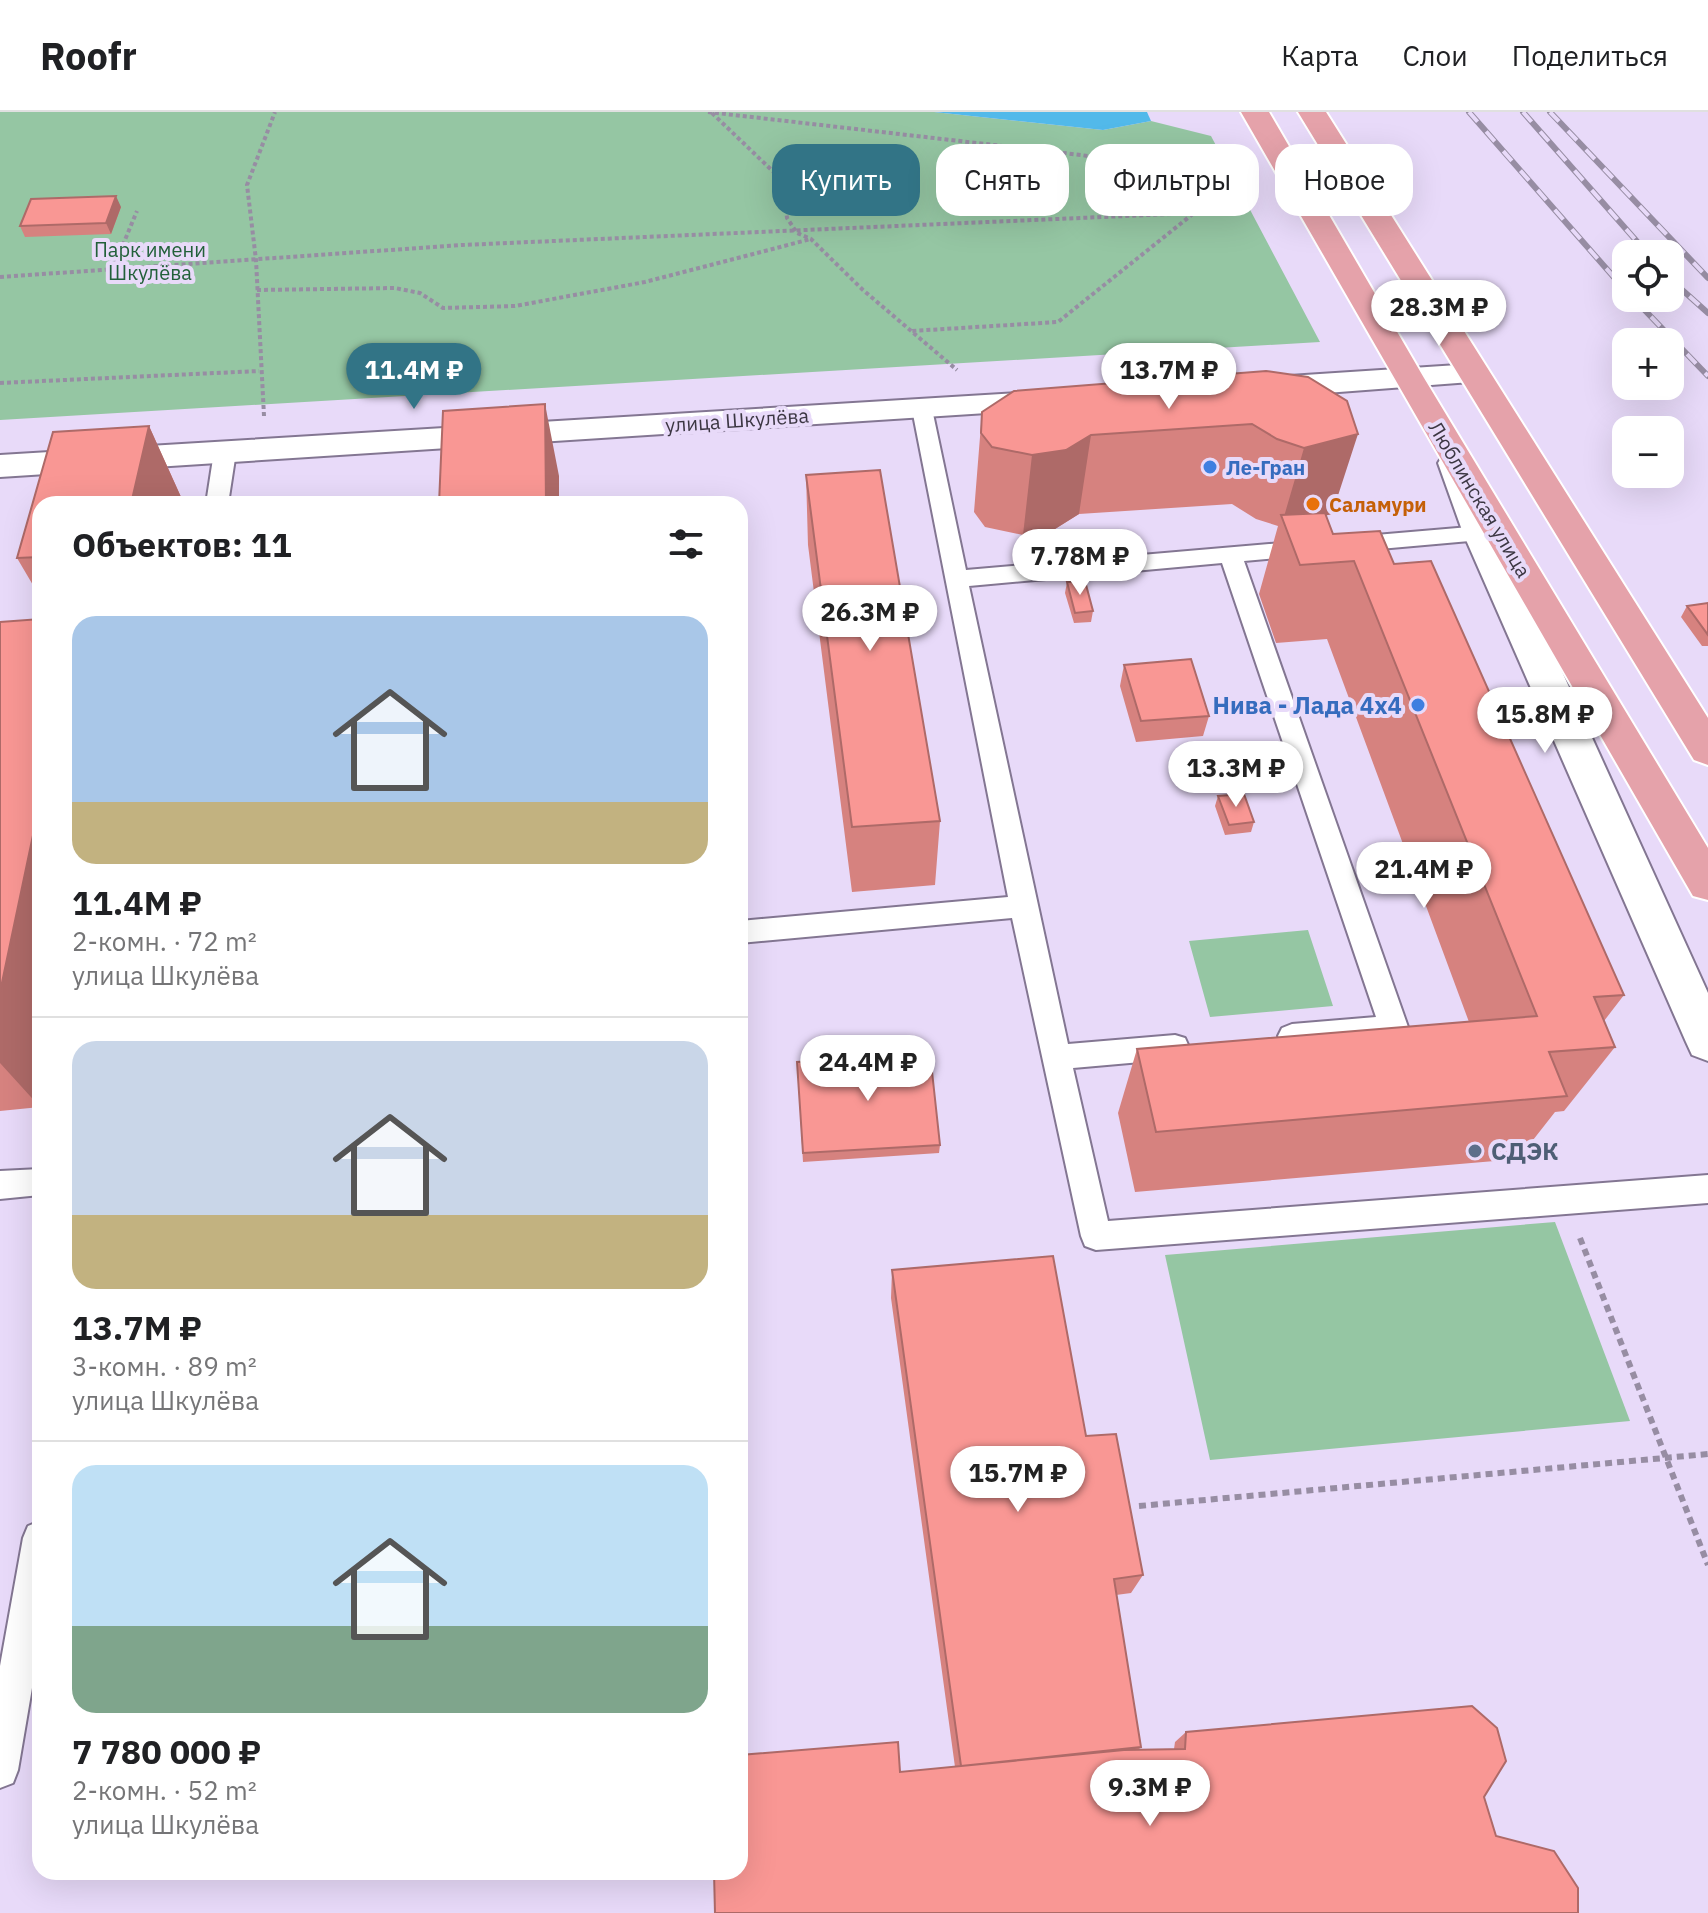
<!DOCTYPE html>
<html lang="ru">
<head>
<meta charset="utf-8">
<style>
  :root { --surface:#fff; --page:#f2f2f2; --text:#202124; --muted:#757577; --line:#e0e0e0; --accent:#327486 }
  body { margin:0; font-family:"IBM Plex Sans",sans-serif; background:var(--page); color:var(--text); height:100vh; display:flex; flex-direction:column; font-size:30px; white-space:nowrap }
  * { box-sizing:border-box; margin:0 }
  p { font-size:26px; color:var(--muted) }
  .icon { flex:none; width:44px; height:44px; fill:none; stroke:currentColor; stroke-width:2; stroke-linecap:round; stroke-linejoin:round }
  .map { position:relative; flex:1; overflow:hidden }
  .side { position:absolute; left:32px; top:384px; width:716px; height:1384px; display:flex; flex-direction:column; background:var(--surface); border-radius:24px; box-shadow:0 8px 32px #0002 }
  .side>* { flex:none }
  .guide { position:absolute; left:772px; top:32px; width:760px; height:72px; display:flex; gap:16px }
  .fabs { position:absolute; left:1612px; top:128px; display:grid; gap:16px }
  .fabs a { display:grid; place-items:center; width:72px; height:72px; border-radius:16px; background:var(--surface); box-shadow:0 8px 32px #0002; font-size:40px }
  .price { position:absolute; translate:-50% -68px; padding:0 18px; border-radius:28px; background:#fff; color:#222; font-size:26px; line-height:52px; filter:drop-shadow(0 2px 4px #0008) }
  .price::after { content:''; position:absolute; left:50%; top:48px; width:24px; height:18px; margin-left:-12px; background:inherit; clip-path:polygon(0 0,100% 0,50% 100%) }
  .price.active { background:var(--accent); color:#fff }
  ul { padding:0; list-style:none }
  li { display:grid; align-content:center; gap:16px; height:424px; padding:0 40px }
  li+li { border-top:2px solid var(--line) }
  li span { display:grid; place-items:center; height:248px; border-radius:24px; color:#555 }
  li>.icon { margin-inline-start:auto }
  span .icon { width:144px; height:144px; fill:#fffc; stroke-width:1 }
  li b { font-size:34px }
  h2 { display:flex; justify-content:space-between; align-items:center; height:96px; padding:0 40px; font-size:34px }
  .tag { padding:0 28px; border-radius:24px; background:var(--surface); box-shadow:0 8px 32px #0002; font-size:28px; line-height:72px }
  .tag.active { background:var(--accent); color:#fff }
  header { display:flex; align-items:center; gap:48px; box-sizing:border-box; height:112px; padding:0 40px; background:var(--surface); border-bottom:2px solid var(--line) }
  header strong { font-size:38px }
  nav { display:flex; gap:44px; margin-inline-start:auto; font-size:28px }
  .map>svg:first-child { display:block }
</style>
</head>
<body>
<header>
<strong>Roofr</strong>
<nav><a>Карта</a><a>Слои</a><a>Поделиться</a></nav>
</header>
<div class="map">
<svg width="1708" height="1801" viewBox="0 0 1708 1801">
  <rect width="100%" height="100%" fill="#e8daf9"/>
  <path fill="#95c6a3" d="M0,0H934L1103,18L1151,9L1211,24L1320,230L0,308Z
    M1308,818L1333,894L1210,905L1189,829Z
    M1555,1110L1630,1309L1210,1348L1165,1143Z"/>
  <path fill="#52b9ea" d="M934,0H1147L1151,9L1103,18Z"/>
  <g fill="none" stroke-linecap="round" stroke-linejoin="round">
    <g stroke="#837692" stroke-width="4">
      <path id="lane" d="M922,290L932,297L966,458L1481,414L1492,421L1481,428L1244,449L1408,915L1404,923L1394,927L1292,936L1282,932L1278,924L1282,916L1292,912L1376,905L1222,451L969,474L1068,932L1175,923L1185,926L1189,935L1185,944L1175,947L1073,956L1108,1109L1708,1063V1091L1096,1138L1085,1134L1081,1124L1012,806L740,831V809L1008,785L912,297Z
        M225,333L236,340L228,392H206L214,340Z
        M40,1057V1083L0,1087V1059Z
        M40,1409V1529L18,1658L13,1671L0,1676V1554L23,1426L28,1414Z"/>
    </g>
    <g stroke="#837692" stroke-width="4">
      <path id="street" d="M1455,340L1467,343L1472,351L1499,421L1708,881V949L1692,943L1686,930L1463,421L1438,351L1443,343Z"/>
    </g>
    <g stroke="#837692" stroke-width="4">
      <path id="secondary" d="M1473,252L1484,255L1489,262L1484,269L1260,286L1249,283L1244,276L1249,269L1260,266Z
        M1051,279L1063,282L1067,289L1063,296L0,365V343Z"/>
    </g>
    <g stroke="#fff" stroke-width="4">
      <path id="primary" d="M1241,0H1269L1424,266L1708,736V788L1693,784Z
        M1298,0H1326L1708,606V653L1694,648Z"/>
    </g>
    <path stroke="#978da3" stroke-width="4" stroke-dasharray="4 3" stroke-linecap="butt" d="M708,0L1081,43L1239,66
      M712,1L783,69L787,106L797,121L811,127L863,178L957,258
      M1194,101L1238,67
      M112,159L137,99
      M0,165L462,133L1194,101L1058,210L912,219
      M257,178L395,176L420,181L443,196L515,194L645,170L811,127
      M0,271L259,259
      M264,304L256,148L247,73L275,0"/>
    <path stroke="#978da3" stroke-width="6" stroke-dasharray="7 5" stroke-linecap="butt" d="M1580,1126L1708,1453
      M1139,1394L1708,1342"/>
    <use href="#lane" fill="#fff" fill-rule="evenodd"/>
    <use href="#street" fill="#fff" fill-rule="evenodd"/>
    <use href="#secondary" fill="#fff" fill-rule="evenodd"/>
    <use href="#primary" fill="#e5a2aa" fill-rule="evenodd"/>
    <g stroke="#978da3" stroke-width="6">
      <path id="rail" d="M1469,0L1626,179
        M1523,0L1648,142
        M1550,0L1708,166
        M1670,167L1708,201
        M1633,186L1708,264"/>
    </g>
    <use href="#rail" stroke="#e8daf9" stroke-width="4" stroke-dasharray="13" stroke-linecap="butt"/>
  </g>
  <path fill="#d6827f" d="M121,95L111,122L25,125L20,114Z
    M1308,265L1332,402L1326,403L1333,422L1394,452L1624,883L1604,909L1615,935L1564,999L1555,1000L1518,1047L1135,1080L1118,1001L1137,937L1469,910L1327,527L1276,531L1259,482L1278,414L1256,407L1232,392L1079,402L1055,417L1023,423L985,415L974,400L982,300Z
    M149,314L181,385L180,392H40V485L17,446L53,320Z
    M806,363L940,709L935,773L852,780L808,433Z
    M1067,470L1093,499L1091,510L1074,511L1065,481Z
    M1708,491V534H1702L1681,505L1687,494Z
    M40,507V995L0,999V510Z
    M1124,553L1209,604L1203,624L1136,630L1120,574Z
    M1218,684L1254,710L1251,720L1225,723L1215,694Z
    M797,950L940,1033L939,1041L803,1050Z
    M892,1158L1086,1324L1143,1463L1131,1481L1116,1483L1141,1635L1138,1638L1174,1637L1175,1630L1186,1620L1497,1616L900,1660L955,1655L891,1186Z"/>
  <path fill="#ae6a68" d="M116,84L121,95L111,122L106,111Z
    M545,292L559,364V392H546Z
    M149,314L181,385L180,392H131Z
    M1358,322L1332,402L1285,414L1283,408L1304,336Z
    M1091,323L1079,402L1055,417L1023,423L1032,343Z
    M40,690V995L0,951V880Z"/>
  <path fill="#f99794" stroke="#ae6a68" stroke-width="2" d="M116,84L106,111L20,114L31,87Z
    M1266,259L1308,265L1347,289L1358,322L1304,336L1277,327L1252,312L1091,323L1066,338L1032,343L992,335L981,321L982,300L1014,279Z
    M545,292L546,392H439L443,299Z
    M149,314L131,392H40V445L17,446L53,320Z
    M880,358L940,709L852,715L806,363Z
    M1325,401L1333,422L1380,419L1394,452L1431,449L1624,883L1594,885L1615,935L1549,940L1567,984L1156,1020L1137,937L1537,904L1354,449L1300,453L1281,403Z
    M1085,469L1093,499L1075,501L1067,470Z
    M1708,491V523L1687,494Z
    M40,507V690L0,880V510Z
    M1191,547L1209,604L1141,609L1124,553Z
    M1244,682L1254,710L1229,713L1218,684Z
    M930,941L940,1033L803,1041L797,950Z
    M1053,1144L1086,1324L1116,1322L1143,1463L1114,1467L1141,1635L961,1654L892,1158Z
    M1472,1594L1497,1616L1506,1649L1484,1685L1496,1724L1554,1739L1578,1776V1801H715L714,1760H740V1643L898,1630L900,1660L1124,1638L1185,1637L1186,1620Z"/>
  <g fill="#3f7fe0" stroke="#e8daf9" stroke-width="3">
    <circle cx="1210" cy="355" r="8"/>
    <circle cx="1418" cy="593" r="8"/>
  </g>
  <circle fill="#e8710a" stroke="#e8daf9" stroke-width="3" cx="1313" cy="392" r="8"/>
  <circle fill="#5c6f8a" stroke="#e8daf9" stroke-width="3" cx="1475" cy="1039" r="8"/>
  <g text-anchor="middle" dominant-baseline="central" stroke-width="8" stroke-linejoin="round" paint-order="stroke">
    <g font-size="20" fill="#22603a" stroke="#e8daf9">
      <text x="150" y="137">Парк имени<tspan x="150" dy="23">Шкулёва</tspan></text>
    </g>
    <g font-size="20" fill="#3c3743" stroke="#e8daf9">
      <text transform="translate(737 308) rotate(-4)">улица Шкулёва</text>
      <text transform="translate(1480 387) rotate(59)">Люблинская улица</text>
    </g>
    <g font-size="20" font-weight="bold" fill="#366cbe" stroke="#e8daf9" text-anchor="start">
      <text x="1226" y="355">Ле-Гран</text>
    </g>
    <g font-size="20" font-weight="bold" fill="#c56008" stroke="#e8daf9" text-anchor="start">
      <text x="1329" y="392">Саламури</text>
    </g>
    <g font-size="24" font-weight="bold" fill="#366cbe" stroke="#e8daf9" text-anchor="end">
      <text x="1402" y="593">Нива - Лада 4х4</text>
    </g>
    <g font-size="24" font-weight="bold" fill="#4e5e75" stroke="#e8daf9" text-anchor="start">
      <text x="1491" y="1039">СДЭК</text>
    </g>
  </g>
</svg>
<div class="fabs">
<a><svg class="icon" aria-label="locate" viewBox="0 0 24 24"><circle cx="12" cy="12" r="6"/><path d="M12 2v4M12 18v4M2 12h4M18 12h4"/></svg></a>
<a>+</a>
<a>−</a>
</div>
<b class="price" style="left:1439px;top:236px">28.3M ₽</b>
<b class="price active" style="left:414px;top:299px">11.4M ₽</b>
<b class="price" style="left:1169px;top:299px">13.7M ₽</b>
<b class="price" style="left:1080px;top:485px">7.78M ₽</b>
<b class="price" style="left:870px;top:541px">26.3M ₽</b>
<b class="price" style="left:1545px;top:643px">15.8M ₽</b>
<b class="price" style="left:1236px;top:697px">13.3M ₽</b>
<b class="price" style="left:1424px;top:798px">21.4M ₽</b>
<b class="price" style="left:868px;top:991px">24.4M ₽</b>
<b class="price" style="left:1018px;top:1402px">15.7M ₽</b>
<b class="price" style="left:1150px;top:1716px">9.3M ₽</b>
<div class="guide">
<a class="tag active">Купить</a>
<a class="tag">Снять</a>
<a class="tag">Фильтры</a>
<a class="tag">Новое</a>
</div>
<section class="side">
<h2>Объектов: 11<svg class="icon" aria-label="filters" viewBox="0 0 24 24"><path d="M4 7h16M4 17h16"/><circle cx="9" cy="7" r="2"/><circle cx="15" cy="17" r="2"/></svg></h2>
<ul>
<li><span style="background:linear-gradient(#a9c7e8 75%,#c2b280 0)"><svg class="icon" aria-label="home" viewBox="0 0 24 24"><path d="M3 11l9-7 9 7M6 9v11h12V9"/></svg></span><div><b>11.4M ₽</b><p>2-комн. · 72 m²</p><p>улица Шкулёва</p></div></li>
<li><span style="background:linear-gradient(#c9d6e8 70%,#c2b280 0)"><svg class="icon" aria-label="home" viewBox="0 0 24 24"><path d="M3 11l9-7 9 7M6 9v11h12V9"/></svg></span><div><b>13.7M ₽</b><p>3-комн. · 89 m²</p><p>улица Шкулёва</p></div></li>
<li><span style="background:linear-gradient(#bfe0f5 65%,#7fa58c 0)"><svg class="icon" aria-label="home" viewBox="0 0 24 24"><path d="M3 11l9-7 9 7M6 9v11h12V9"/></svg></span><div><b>7 780 000 ₽</b><p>2-комн. · 52 m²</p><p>улица Шкулёва</p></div></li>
</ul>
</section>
</div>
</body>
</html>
